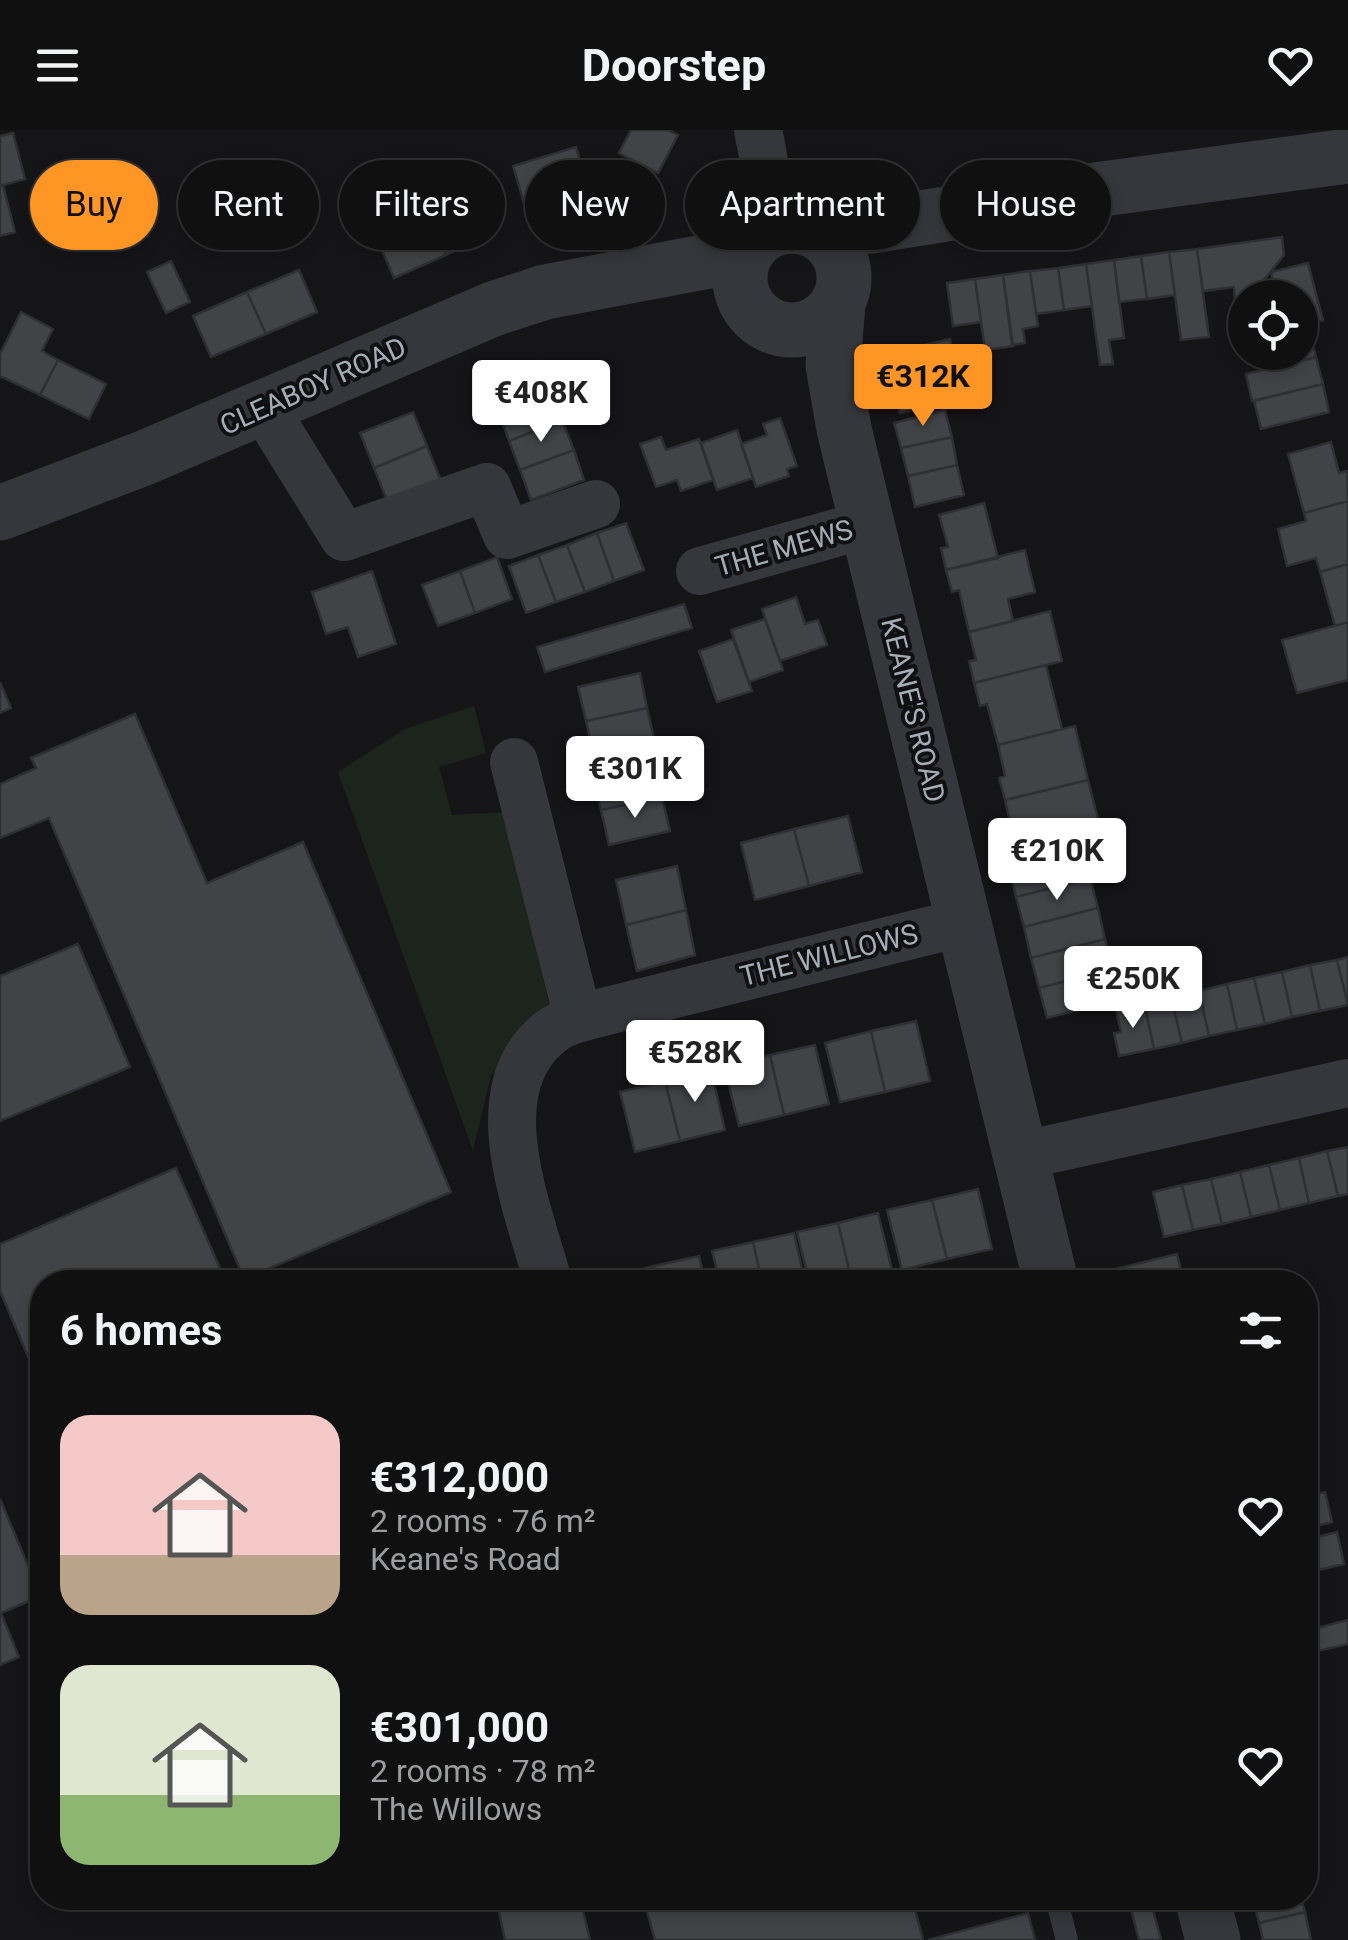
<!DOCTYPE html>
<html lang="en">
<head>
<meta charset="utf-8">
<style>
  :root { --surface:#101011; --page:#19191a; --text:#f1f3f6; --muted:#9c9d9f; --line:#303031; --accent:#ff9524 }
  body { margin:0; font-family:Roboto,sans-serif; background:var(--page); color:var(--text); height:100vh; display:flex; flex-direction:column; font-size:38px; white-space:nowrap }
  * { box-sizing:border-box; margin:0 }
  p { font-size:32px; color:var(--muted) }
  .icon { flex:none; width:55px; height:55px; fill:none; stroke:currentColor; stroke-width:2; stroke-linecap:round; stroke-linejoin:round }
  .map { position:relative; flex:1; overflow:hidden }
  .drawer { position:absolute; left:30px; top:1140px; width:1288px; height:640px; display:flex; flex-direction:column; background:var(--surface); border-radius:40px; box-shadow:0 5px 15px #0003,0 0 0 2px var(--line) }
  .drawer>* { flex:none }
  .hud { position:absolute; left:30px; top:30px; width:1290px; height:90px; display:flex; gap:20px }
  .tools { position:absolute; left:1228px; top:150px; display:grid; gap:20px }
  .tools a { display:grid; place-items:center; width:90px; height:90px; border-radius:50%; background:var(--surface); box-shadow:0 5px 15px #0003,0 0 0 2px var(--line); font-size:50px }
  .price { position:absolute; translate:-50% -85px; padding:0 22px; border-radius:10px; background:#fff; color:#222; font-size:32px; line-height:65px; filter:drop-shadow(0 2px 5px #0008) }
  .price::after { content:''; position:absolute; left:50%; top:60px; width:30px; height:22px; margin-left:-15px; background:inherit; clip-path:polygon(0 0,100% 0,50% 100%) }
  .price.active { background:var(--accent); color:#111 }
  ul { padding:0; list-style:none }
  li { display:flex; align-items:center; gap:30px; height:250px; padding:0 30px }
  li span { display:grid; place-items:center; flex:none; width:280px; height:200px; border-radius:30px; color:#555 }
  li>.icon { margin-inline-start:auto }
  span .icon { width:120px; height:120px; fill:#fffc; stroke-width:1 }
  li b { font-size:42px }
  h2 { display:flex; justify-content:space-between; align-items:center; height:120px; padding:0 30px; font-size:42px }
  .pill { padding:0 35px; border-radius:45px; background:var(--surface); box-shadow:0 5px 15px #0003,0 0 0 2px var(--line); font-size:35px; line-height:90px }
  .pill.active { background:var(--accent); color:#111 }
  header { display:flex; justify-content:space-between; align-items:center; height:130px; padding:0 30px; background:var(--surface); font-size:45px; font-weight:700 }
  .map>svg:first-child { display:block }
</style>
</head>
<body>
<header><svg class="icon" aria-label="menu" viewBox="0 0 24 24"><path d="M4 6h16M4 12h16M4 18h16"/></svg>Doorstep<svg class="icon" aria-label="heart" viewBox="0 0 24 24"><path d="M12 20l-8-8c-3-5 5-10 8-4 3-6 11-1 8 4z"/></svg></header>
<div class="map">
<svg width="1348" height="1810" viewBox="0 0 1348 1810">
  <rect width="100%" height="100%" fill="#151517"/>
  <path fill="#1c251c" d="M474,576L486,623L439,637L452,685L506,682L550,879L491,946L473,1021L338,642L405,599Z"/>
  <path fill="#414347" stroke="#2e2f33" stroke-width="2.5" d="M631,0H668L678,5L658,43L619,23Z
    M13,3L25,49L0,56V6Z
    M576,17L589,61L526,80L513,36Z
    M3,55L15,102L0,106V56Z
    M470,60L492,103L446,125L433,96L458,83L450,70Z
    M404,92L410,106L433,96L446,125L394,148L375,104Z
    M1282,107L1284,125L1256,160L1257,167L1235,171L1234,157L1203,161L1197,119Z
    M1197,119L1209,207L1181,210L1169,122Z
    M1169,122L1175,165L1147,169L1141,126Z
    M1141,126L1147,169L1119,172L1114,130Z
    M1114,130L1124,208L1109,210L1113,234L1100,235L1086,134Z
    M171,131L190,172L166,183L147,142Z
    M1308,133L1323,190L1300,196V168H1278L1271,142Z
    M1086,134L1092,176L1064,180L1058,138Z
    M1058,138L1064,180L1036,184L1030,141Z
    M299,140L317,182L266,204L247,162Z
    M1030,141L1038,196L1023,199L1025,213L1012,215L1003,145Z
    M1003,145L1013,216L985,220L975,149Z
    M975,149L981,192L953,196L947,153Z
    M247,162L266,204L211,227L193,186Z
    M21,182L53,199L42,221L58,230L40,265L0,246V224Z
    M1309,199L1316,227L1275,237L1271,222H1300V201Z
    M950,209L953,225L932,229L935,244L893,254L886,224Z
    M1316,227L1323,254L1252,271L1246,244Z
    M58,230L106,254L89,289L40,265Z
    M540,231L551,261L498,280L486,250Z
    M969,236L976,265L900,283L893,254Z
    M1323,254L1329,282L1261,299L1254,271Z
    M551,261L562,290L509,311L498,280Z
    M945,280L952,307L901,318L894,293Z
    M413,282L427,316L374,338L360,303Z
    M780,288L797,336L787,339L789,346L756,357L741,314L767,305L763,294Z
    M562,290L574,320L520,340L509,311Z
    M737,300L753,348L717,360L701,313Z
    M661,307L666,320L699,309L713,350L681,361L677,350L656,357L640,314Z
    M952,307L957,335L908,346L901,318Z
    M1331,312L1339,343L1347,341L1348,371L1304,383L1288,324Z
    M427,316L441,351L388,373L374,338Z
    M574,320L584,350L531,370L520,340Z
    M957,335L964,365L915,377L908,346Z
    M1348,371V434L1320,442L1316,428L1287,436L1278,399L1306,391L1304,383Z
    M984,373L998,428L946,440L941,418L948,417L939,385Z
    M626,393L644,440L614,451L597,403Z
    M597,403L614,451L585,462L567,415Z
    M567,415L585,462L556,472L538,425Z
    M1025,420L1035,462L1008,469L1013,491L969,502L959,460L952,462L946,440Z
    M538,425L556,472L526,483L509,436Z
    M497,427L512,469L475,483L460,441Z
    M1348,434V492L1335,496L1320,442Z
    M372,441L396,514L358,527L348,497L326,504L312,462Z
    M460,441L475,483L438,496L422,455Z
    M796,467L805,494L818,490L827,515L780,531L762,479Z
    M684,474L692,498L545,542L537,517Z
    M1050,481L1062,531L974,553L969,531L976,530L969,502Z
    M765,489L783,540L749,552L731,500Z
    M1348,492V550L1297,563L1282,510Z
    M733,509L752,561L717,572L699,521Z
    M1046,535L1062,599L998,615L987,574L980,576L974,553Z
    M640,543L647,578L586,591L578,557Z
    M0,552L11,578L0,583Z
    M647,578L655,613L594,626L586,591Z
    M135,584L207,753L303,712L451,1062L244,1149L49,688L0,708V654L36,638L31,628Z
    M1075,596L1088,650L1005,670L999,648L1005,646L998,615Z
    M654,632L662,667L601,680L593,645Z
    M1088,650L1104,712L1027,731L1017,691L1010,692L1005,670Z
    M662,667L670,701L609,715L601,680Z
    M848,686L862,742L809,756L794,699Z
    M794,699L809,756L755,770L741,713Z
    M1082,718L1090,748L1016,767L1009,737Z
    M677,736L686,780L626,795L616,750Z
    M1090,748L1098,778L1024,797L1016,767Z
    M1098,778L1105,809L1031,828L1024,797Z
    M686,780L695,825L637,841L626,795Z
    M1105,809L1113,839L1039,858L1031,828Z
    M78,814L130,937L0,991V846Z
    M1348,827V875L1337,830Z
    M1337,830L1348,875L1320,881L1310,835Z
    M1310,835L1320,881L1292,887L1282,842Z
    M1113,839L1121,869L1047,888L1039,858Z
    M1282,842L1292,887L1265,894L1254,848Z
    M1254,848L1265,894L1237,900L1227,854Z
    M1227,854L1237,900L1209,906L1199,861Z
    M1199,861L1209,906L1182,913L1171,867Z
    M1171,867L1182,913L1154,919L1144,873Z
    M1144,873L1154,919L1119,926L1114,903L1121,902L1116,880Z
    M916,891L930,951L885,962L871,901Z
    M871,901L885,962L840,972L825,913Z
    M815,915L829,974L784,985L770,925Z
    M770,925L784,985L739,996L724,936Z
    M711,940L725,1000L680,1011L665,951Z
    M665,951L680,1011L635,1022L620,962Z
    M1348,1017V1064L1338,1066L1327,1021Z
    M1327,1021L1338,1066L1309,1073L1299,1028Z
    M1299,1028L1309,1073L1280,1080L1269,1035Z
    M1269,1035L1280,1080L1251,1087L1240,1042Z
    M176,1038L226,1152H42V1259L0,1161V1114Z
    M1240,1042L1251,1087L1222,1094L1211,1049Z
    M1211,1049L1222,1094L1193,1100L1182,1055Z
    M1182,1055L1193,1100L1164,1107L1153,1062Z
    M978,1059L992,1119L947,1129L932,1070Z
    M932,1070L947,1129L902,1140L887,1080Z
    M878,1083L893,1144L852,1152L838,1093Z
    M838,1093L852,1152H809L797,1102Z
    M794,1103L805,1152H762L753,1112Z
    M753,1112L762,1152H720L712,1121Z
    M1177,1124L1184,1152H1101L1099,1143Z
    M699,1126L705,1152H658L654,1136Z
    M654,1136L658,1152H610L609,1148Z
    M1325,1362L1332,1392L1305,1399V1367Z
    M0,1369L41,1466L1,1483L19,1527L0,1535Z
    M1337,1402L1344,1434L1314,1441L1318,1458L1305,1461V1410Z
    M1348,1490V1514L1305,1524V1501Z
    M496,1768H580L590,1810H505Z
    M684,1768H912L923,1810H655L646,1778Z
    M1128,1768H1150L1161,1810H1139Z
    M1253,1768H1301L1305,1782L1259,1793Z
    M1305,1782L1311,1810H1263L1259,1793Z
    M1028,1783L1035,1810H928Z"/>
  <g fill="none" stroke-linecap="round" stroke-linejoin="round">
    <path stroke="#35373c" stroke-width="22" d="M1056,1768L1067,1810"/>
    <path stroke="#35373c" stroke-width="48" d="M757,109C773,72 766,38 758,0
      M264,278L344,407L487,357L507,405L596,374
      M700,441L868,394
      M514,632L578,888
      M1020,1026L1348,953
      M548,1152C529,1080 477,961 549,903C565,890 587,886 607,881L964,792"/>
    <path stroke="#35373c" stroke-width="55" d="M740 148a52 52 0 1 1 104 0a52 52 0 1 1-104 0Z
      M809,99L871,96L1102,59L1348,26
      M838,174L833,235L844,299L1051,1152
      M0,383L144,328L493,179L545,162L709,131L752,114
      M1202,1768L1213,1810"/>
  </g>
  <g text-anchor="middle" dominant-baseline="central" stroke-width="8" stroke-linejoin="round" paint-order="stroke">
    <g font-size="28" fill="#a5aeb8" stroke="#101012">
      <text transform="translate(313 256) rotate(-24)">CLEABOY ROAD</text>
      <text transform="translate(784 418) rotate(-16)">THE MEWS</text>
      <text transform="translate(913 580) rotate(76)">KEANE'S ROAD</text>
      <text transform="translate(829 825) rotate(-14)">THE WILLOWS</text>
    </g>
  </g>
</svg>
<div class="tools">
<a><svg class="icon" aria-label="locate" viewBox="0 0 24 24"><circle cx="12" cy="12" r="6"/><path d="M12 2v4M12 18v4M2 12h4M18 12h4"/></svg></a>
</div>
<b class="price active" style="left:923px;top:299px">€312K</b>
<b class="price" style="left:541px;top:315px">€408K</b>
<b class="price" style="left:635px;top:691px">€301K</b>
<b class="price" style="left:1057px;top:773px">€210K</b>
<b class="price" style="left:1133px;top:901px">€250K</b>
<b class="price" style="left:695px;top:975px">€528K</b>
<div class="hud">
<a class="pill active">Buy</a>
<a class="pill">Rent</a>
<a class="pill">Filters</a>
<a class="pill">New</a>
<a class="pill">Apartment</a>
<a class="pill">House</a>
</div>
<section class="drawer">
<h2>6 homes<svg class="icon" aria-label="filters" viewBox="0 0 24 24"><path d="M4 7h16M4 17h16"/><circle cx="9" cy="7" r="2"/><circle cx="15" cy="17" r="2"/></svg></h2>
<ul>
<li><span style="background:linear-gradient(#f6c9c9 70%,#b9a48a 0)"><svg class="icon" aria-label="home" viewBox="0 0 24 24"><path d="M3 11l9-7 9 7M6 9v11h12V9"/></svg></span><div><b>€312,000</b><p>2 rooms · 76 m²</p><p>Keane's Road</p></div><svg class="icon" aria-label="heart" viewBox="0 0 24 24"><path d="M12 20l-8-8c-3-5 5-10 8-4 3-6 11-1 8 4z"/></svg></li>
<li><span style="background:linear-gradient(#dfe7d0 65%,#8fb573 0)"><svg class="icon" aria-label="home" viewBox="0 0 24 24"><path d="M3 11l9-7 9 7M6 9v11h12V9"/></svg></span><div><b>€301,000</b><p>2 rooms · 78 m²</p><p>The Willows</p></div><svg class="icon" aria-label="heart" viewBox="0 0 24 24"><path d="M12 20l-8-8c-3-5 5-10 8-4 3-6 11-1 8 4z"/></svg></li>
</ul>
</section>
</div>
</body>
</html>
